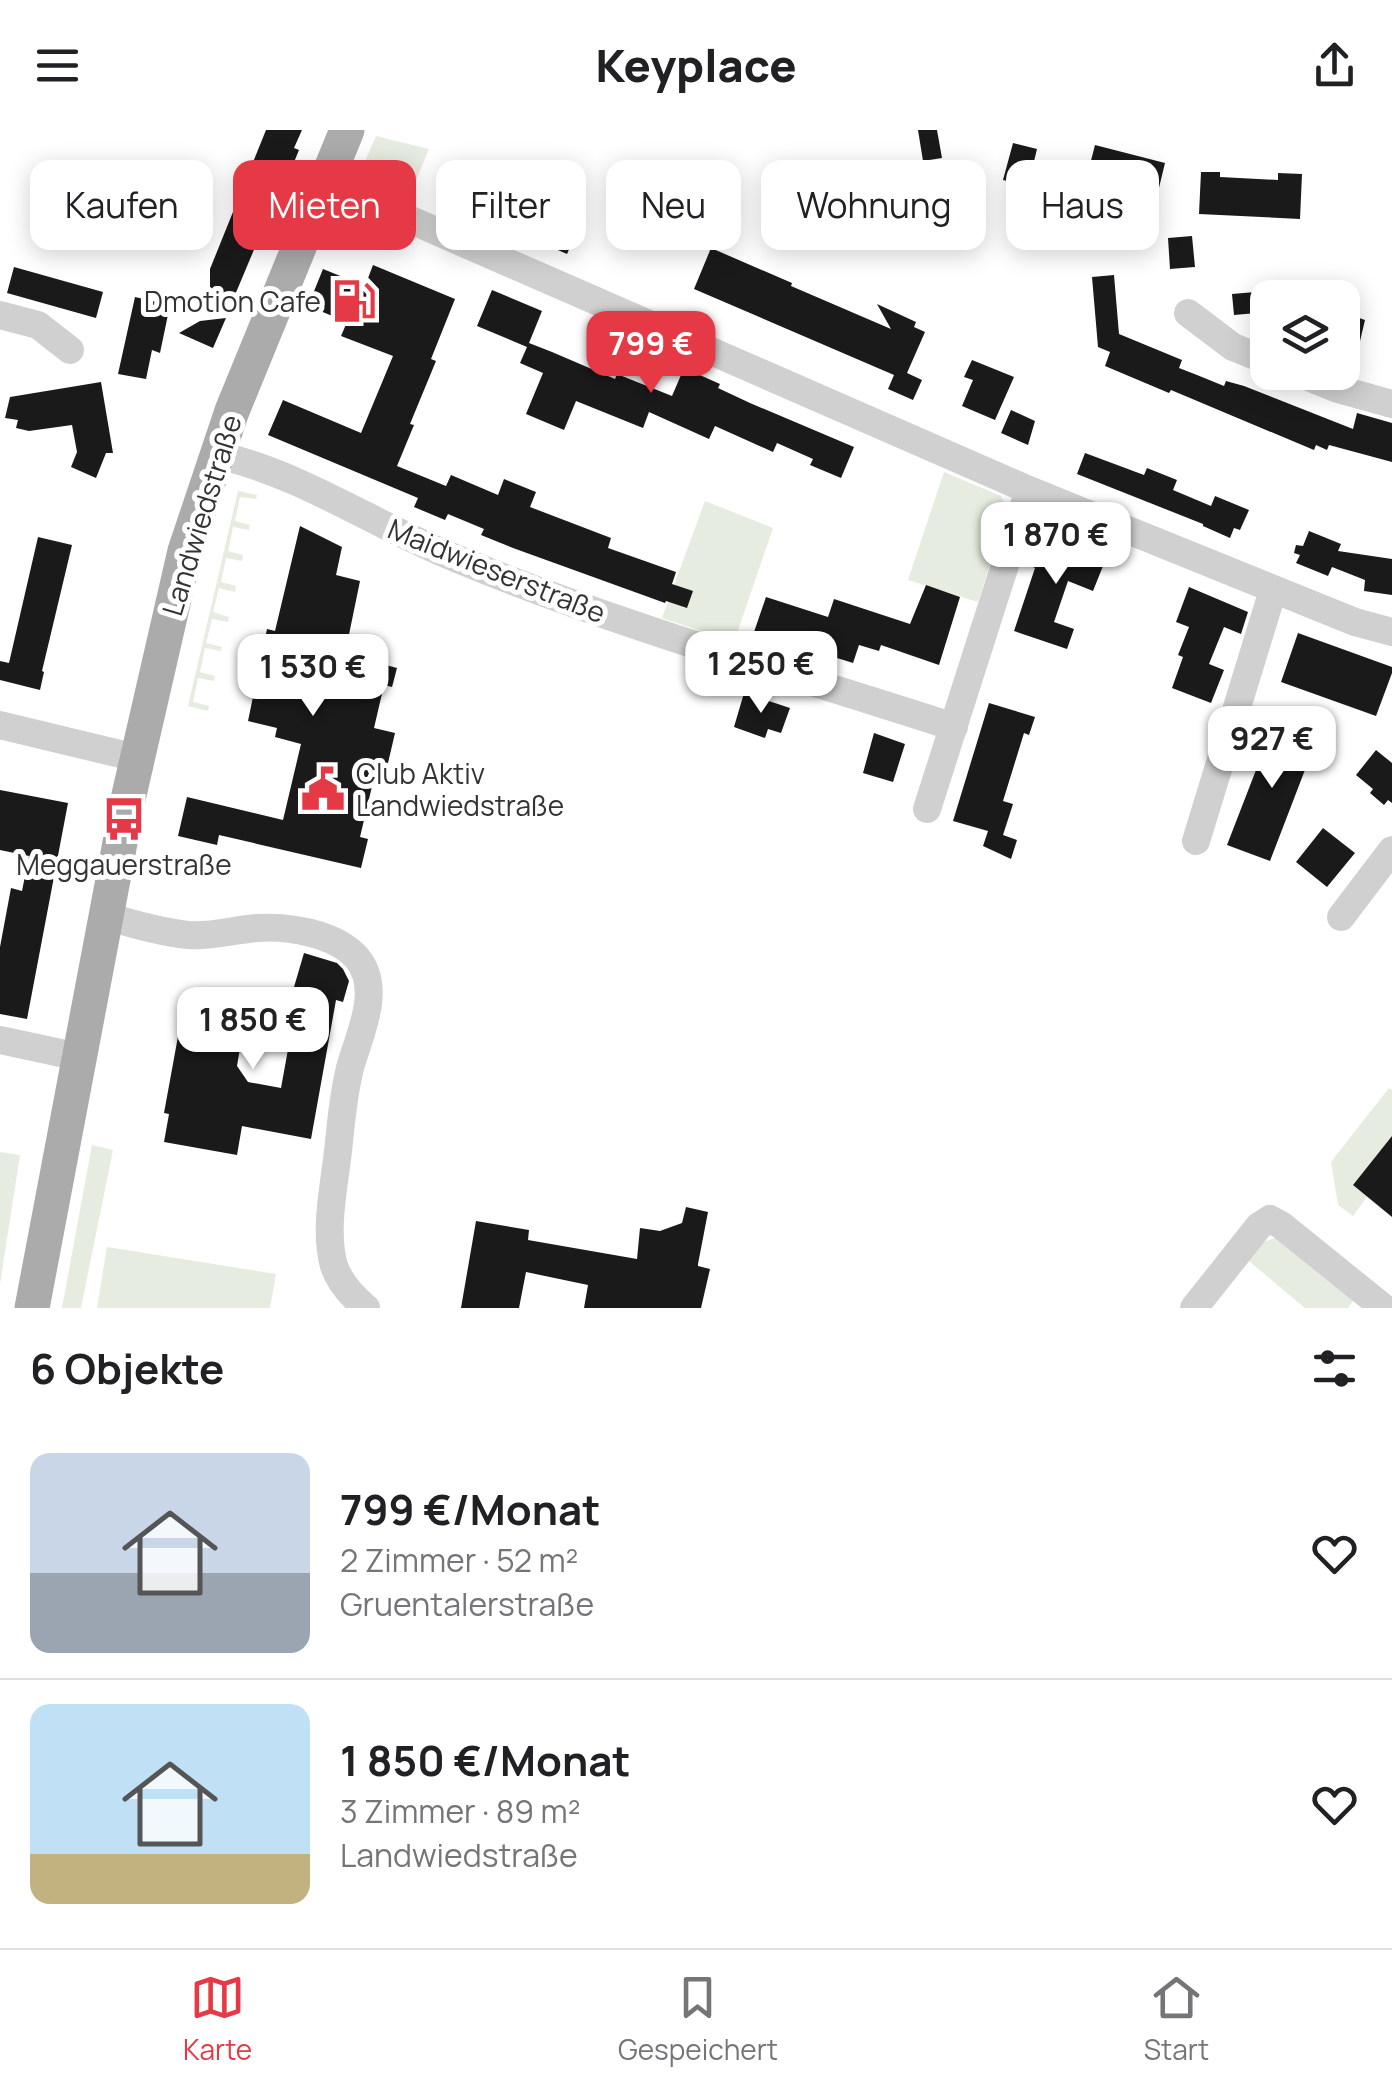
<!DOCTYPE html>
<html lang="de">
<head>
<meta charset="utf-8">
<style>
  :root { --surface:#fff; --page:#f2f2f2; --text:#202124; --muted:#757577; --line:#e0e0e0; --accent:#e63946 }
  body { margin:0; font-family:Manrope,sans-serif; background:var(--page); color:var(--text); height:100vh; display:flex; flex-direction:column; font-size:38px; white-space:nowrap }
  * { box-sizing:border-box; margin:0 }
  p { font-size:32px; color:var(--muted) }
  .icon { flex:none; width:55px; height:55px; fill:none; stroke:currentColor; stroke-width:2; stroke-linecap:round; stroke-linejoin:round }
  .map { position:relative; height:1178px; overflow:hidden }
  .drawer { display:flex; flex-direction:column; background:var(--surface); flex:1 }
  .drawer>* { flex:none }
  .hud { position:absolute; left:30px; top:30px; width:1332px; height:90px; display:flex; gap:20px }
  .tools { position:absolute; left:1250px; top:150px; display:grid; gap:20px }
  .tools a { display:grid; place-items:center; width:110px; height:110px; border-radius:20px; background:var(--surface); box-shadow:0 5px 25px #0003; font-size:50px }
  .price { position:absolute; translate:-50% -85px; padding:0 22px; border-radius:20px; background:#fff; color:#222; font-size:32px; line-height:65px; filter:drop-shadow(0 2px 5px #0008) }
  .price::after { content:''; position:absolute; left:50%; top:60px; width:30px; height:22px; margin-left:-15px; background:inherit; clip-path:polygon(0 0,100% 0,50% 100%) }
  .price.active { background:var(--accent); color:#fff }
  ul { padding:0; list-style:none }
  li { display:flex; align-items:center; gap:30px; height:250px; padding:0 30px }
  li+li { border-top:2px solid var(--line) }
  li span { display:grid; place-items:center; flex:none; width:280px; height:200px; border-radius:20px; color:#555 }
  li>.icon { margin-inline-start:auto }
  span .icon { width:120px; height:120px; fill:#fffc; stroke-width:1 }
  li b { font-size:42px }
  h2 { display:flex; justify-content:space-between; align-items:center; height:120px; padding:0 30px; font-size:42px }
  .chip { padding:0 35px; border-radius:20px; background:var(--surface); box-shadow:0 5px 25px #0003; font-size:35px; line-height:90px }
  .chip.active { background:var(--accent); color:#fff }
  header { display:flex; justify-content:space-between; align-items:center; height:130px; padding:0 30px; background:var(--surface); font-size:45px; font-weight:800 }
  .tab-bar { display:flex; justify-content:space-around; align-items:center; height:140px; border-top:2px solid var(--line); background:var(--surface); font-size:28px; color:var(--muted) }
  .tab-bar a { display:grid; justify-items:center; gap:5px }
  .tab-bar .active { color:var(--accent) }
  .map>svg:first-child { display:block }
</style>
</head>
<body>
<header><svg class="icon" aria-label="menu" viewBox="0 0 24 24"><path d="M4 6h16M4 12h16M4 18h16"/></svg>Keyplace<svg class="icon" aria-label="share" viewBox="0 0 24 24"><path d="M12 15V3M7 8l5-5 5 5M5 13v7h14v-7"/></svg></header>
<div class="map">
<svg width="1392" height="1178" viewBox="0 0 1392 1178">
  <rect width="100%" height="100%" fill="#fff"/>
  <path fill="#e6ecdf" d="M376,6L429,19L407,72L363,53L360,43Z
    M944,342L1001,366L1006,376V383L978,472L908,450Z
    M238,361L257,365L256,369L240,367L235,391L250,395L249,400L233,397L228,421L243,425L242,431L226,428L221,452L236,456L235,462L219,458L213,482L229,487L228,492L212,489L206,513L222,517L221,521L205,518L200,542L215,546L214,551L198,548L193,572L209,576L208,581L188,576Z
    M705,371L773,398L734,512L662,488Z
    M1389,958L1392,960V1006L1353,1055L1367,1067L1353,1086L1338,1075L1331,1032Z
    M92,1015L113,1020L81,1178H62Z
    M0,1022L20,1025L0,1154Z
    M1281,1106L1356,1167L1348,1178H1305L1249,1131L1263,1112Z
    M107,1117L276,1144L270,1178H97Z"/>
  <path fill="#1a1a1a" d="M266,0H302L294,18L299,20L290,42L287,41L227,184L210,157V139Z
    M918,0H937L942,28L923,31Z
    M1013,13L1037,19L1028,56L1003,50Z
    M1095,15L1165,33L1157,66L1122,58L1120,63L1085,54Z
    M1201,42H1220V47L1278,50V43L1302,44L1300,89L1199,84Z
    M529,66L582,90L567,124L514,101Z
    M1192,106L1195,137L1170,139L1168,108Z
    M711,118L792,153L791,156L891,199L877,174L916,192L914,197L925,202L907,243L922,250L913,270L888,259L894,245L694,159Z
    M373,135L455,169L431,229L436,231L410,294L414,295L397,336L446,356L451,345L498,365L504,349L536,362L530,377L611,408L608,418L676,442L672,454L693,461L687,478L666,471L665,473L513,418L481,405L484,399L448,384L445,390L414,377L418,368L268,305L283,270L361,303L393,226L341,206L347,192L308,176L323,139L365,156Z
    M14,137L103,162L96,188L7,163Z
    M1114,145L1119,204L1182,230L1179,238L1197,245L1224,256L1226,251L1244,256L1353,299L1357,283L1392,293V332L1329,315L1327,320L1316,315L1314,320L1171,260L1169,263L1105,236L1110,222L1098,217L1092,147Z
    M492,160L542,181L529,213L552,222L615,249L617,244L672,266L684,238L720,254L718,258L750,273L854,317L841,348L810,335L813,329L777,313L773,322L715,296L709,309L649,282L643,298L576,271L564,300L526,284L543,243L520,233L527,217L477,196Z
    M1255,162L1257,183L1234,185L1232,164Z
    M135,167L170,175L160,223L152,220L146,249L118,244Z
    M1342,182L1365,190L1352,245L1342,242Z
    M226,188L213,218L179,203L200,191Z
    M972,230L1014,247L995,290L962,276L973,250L964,247Z
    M101,252L113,323H106L96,348L71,337L77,322L72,295L29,301L16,298L18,290L5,288L10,267Z
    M1011,280L1035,291L1028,315L1001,303Z
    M1085,323L1144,345L1147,338L1177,350L1173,360L1211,376L1215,366L1249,380L1240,400L1234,398L1230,408L1203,396V394L1077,344Z
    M300,396L342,417L336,445L360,451L345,524L397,538L392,557L384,555L374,598L395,603L388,633L378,631L360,707L368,709L361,738L219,705L217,715L178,706L187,667L283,690L301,614L275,607L277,598L248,591L267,499L275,501Z
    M1047,401L1107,426L1093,461L1068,451L1054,492L1074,499L1067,519L1014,501L1035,438L1033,437Z
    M1309,401L1341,414L1338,421L1392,429V465L1364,461L1365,450L1332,437L1328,446L1296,433L1300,425L1294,423L1296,415L1303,416Z
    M38,407L72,415L42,541L44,542L40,560L0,550V531L9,533Z
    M926,455L960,467L939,535L881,515L879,521L859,515L853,533L754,502L766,467L828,487L834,469L910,494Z
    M1189,457L1248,482L1241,504L1224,497L1209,534L1224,540L1211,573L1172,558L1183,527L1178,525L1189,497L1176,492Z
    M1298,503L1392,537V543L1376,586L1281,552Z
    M744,563L790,578L781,603L768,599L765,608L734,597Z
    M989,573L1035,587L1029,605L1024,603L1003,671L1013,674L1003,705L1017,710L1011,729L983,716L988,701L953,691Z
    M1275,591L1318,606L1270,731L1227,715Z
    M874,603L905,614L893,652L863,643Z
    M1376,620L1392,633V673L1388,670L1384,675L1370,663L1373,659L1356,645Z
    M0,660L68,673L27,889L0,884V817L11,758L22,761L29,726L0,720Z
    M1323,698L1355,723L1327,757L1296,732Z
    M304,823L337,833L343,839L349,851L343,872L336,870L311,1009L242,996L237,1025L164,1012L169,984L164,983L181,890L233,900L241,912L237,936L248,952L281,958L299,859L294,857Z
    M1392,1006V1087L1353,1055Z
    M686,1077L708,1082L698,1134V1136L710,1139L701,1178H584L588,1155L526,1142L519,1178H461L476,1091L529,1100L528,1110L637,1129L640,1098L660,1101L682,1093Z"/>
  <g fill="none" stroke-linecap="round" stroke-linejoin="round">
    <path stroke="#d0d0d0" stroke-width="28" d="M326,53L1029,360L1355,492L1392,502
      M1188,183L1233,217L1268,231
      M0,185L38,195L70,220
      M1296,242L1338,259L1392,274
      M217,325C300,343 376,396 455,428C617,495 787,543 954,597
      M0,595L137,628
      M927,679L1029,360
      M1196,711L1273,460
      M106,786C132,794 160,802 188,805C211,807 233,800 257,798C288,796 335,803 357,828C383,859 359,905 350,938C343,965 341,994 338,1021C334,1058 324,1100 334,1136C340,1153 353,1167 366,1178
      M1341,787L1392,720
      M0,910L79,927
      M1194,1178L1259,1096L1270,1089L1281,1095L1384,1178"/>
    <path stroke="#ababab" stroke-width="35" d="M32,1178L129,665L185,421L232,281L347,0"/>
  </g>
  <defs>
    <g id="fuel-bare" transform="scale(3.45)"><path d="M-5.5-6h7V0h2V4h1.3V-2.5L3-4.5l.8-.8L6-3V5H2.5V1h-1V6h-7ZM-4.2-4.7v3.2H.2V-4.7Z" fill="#e63946" stroke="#fff" stroke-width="2.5" paint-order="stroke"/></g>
    <g id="civic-bare" transform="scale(3.45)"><path d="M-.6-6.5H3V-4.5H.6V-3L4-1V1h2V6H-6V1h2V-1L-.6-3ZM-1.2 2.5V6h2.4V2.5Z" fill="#e63946" stroke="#fff" stroke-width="2.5" paint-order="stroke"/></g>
    <g id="bus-bare" transform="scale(3.45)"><path d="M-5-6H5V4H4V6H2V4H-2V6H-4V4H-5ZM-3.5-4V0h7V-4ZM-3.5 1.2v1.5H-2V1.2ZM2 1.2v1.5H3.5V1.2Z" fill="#e63946" stroke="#fff" stroke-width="2.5" paint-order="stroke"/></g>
  </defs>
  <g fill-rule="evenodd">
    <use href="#fuel-bare" x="354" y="171"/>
    <use href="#civic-bare" x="323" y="659"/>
    <use href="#bus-bare" x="124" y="689"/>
  </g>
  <g text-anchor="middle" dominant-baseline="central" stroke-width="10" stroke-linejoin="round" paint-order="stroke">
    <g font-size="28" fill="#333" stroke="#fff" text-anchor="end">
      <text x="321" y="171">Dmotion Cafe</text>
      <text x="356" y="643" text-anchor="start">Club Aktiv<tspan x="356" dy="32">Landwiedstraße</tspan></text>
      <text x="124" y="734" text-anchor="middle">Meggauerstraße</text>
    </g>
    <g font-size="28" fill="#333" stroke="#fff">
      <text transform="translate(201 385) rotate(-73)">Landwiedstraße</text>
      <text transform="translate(497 440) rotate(22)">Maidwieserstraße</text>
    </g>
  </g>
</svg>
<div class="tools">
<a><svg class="icon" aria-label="layers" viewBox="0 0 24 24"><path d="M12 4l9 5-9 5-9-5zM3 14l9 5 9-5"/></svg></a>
</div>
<b class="price active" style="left:651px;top:266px">799 €</b>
<b class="price" style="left:1056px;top:457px">1 870 €</b>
<b class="price" style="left:761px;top:586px">1 250 €</b>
<b class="price" style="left:313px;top:589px">1 530 €</b>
<b class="price" style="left:1272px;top:661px">927 €</b>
<b class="price" style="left:253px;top:942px">1 850 €</b>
<div class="hud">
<a class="chip">Kaufen</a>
<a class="chip active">Mieten</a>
<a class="chip">Filter</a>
<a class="chip">Neu</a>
<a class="chip">Wohnung</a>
<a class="chip">Haus</a>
</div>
</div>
<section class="drawer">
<h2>6 Objekte<svg class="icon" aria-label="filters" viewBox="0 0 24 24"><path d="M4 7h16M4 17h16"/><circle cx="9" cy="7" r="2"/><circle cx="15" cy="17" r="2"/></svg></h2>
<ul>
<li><span style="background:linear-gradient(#c9d6e8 60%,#9aa5b1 0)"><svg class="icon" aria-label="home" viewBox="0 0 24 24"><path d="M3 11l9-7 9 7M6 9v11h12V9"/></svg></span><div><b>799 €/Monat</b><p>2 Zimmer · 52 m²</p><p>Gruentalerstraße</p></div><svg class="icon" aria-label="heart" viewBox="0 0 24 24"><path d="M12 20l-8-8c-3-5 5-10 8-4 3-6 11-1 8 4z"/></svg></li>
<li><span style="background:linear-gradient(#bfe0f5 75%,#c2b280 0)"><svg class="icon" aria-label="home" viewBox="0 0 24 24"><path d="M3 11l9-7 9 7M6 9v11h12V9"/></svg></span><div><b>1 850 €/Monat</b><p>3 Zimmer · 89 m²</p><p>Landwiedstraße</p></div><svg class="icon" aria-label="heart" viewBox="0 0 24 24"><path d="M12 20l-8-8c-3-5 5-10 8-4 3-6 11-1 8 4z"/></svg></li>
</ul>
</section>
<nav class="tab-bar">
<a class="active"><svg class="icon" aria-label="map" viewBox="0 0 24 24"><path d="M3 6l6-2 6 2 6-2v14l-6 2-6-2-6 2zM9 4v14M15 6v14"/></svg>Karte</a>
<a><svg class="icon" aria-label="saved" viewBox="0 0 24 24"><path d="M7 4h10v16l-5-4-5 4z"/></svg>Gespeichert</a>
<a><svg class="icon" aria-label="home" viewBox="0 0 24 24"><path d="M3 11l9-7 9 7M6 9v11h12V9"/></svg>Start</a>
</nav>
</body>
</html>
